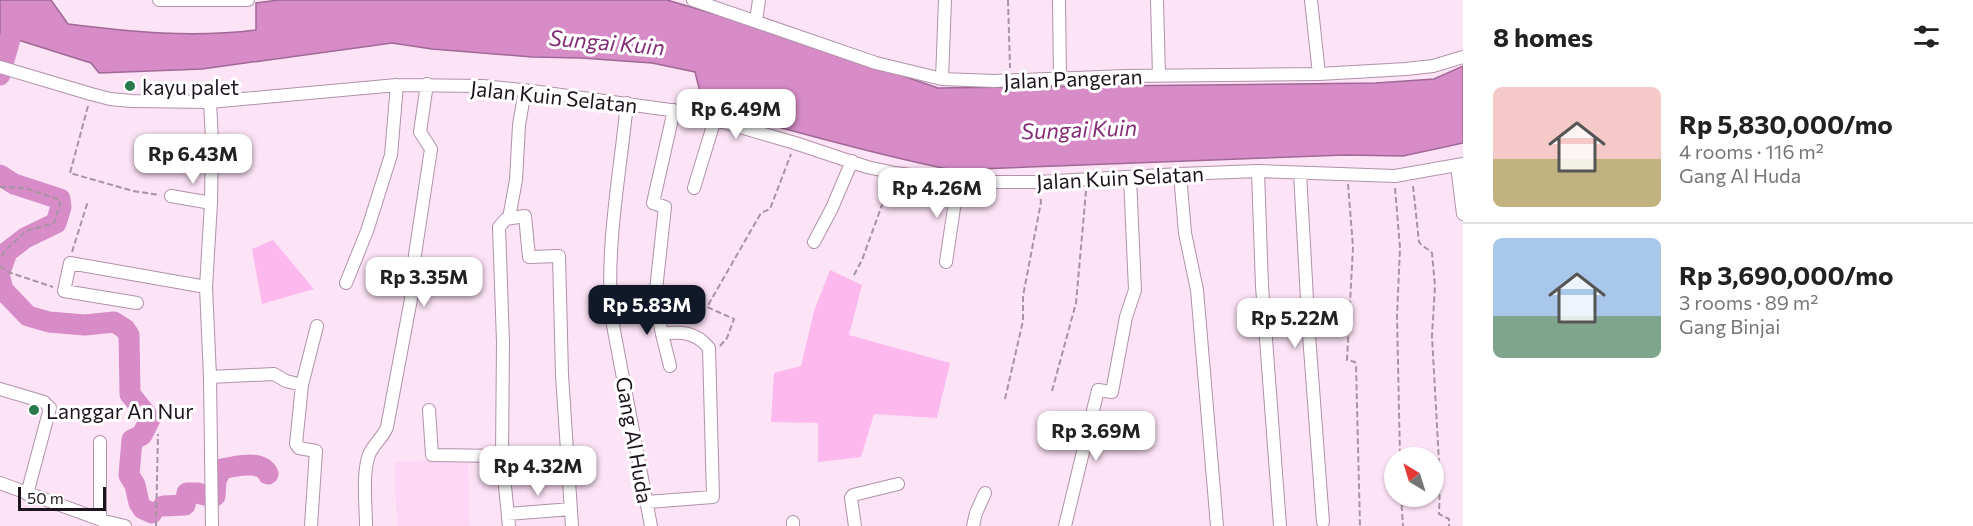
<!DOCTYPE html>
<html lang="en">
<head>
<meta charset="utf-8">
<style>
  :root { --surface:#fff; --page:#f6f6f6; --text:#222; --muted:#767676; --line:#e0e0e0; --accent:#111827 }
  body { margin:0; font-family:Commissioner,sans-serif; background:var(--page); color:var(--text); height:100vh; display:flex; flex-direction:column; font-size:22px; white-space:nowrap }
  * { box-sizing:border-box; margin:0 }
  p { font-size:20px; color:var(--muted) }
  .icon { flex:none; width:33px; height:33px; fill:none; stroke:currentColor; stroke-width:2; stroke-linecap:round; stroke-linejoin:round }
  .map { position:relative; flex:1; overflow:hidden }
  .sheet { display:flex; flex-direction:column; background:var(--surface); width:510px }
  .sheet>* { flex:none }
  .needle { width:39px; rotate:322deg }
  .controls { position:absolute; left:1384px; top:447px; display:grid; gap:12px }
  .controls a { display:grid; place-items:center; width:60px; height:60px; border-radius:50%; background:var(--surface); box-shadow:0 2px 4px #0004; font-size:30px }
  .scale { position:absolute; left:18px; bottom:15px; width:88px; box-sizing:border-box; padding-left:6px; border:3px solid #1f141d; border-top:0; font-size:16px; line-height:21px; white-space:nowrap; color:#1f141d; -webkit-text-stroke:4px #fff; paint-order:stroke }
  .price { position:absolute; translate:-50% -51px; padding:0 14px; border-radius:12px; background:#fff; color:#222; font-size:20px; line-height:39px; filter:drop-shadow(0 2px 3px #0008) }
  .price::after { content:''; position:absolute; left:50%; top:36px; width:18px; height:14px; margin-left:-9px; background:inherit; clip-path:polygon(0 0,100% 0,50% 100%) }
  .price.selected { background:var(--accent); color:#fff }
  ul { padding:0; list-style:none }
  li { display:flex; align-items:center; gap:18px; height:150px; padding:0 30px }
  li+li { border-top:2px solid var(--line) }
  li span { display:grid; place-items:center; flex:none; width:168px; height:120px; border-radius:9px; color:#555 }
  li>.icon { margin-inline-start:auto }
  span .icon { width:72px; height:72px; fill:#fffc; stroke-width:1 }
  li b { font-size:26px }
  h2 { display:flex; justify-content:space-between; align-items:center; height:72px; padding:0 30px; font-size:26px }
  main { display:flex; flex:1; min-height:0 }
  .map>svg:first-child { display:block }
</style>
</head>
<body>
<main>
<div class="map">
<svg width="1463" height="526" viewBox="0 0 1463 526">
  <rect width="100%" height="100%" fill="#fde3f6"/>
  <path fill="#fed7f5" d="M468,458L470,526H397L394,462Z"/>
  <path fill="#fdb8ee" d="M273,240L314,289L262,304L252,249Z
    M830,270L862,285L849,335L950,363L937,418L874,414L861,457L818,462V423L771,422L774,373L801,366L814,311Z"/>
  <path fill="#d78cc8" stroke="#a06895" stroke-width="1.5" d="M0,0H51L68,24C133,32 191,38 256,30V3L279,0H667L766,29L938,88L1376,83L1434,79L1463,66V143L1403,156L1345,155L953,170C869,154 788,128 704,108L695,72L652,63L581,58L532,57L432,49L392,43L202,69L99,73L91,63L15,39L0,37Z"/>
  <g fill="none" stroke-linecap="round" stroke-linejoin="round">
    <path stroke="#d78cc8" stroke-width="21" d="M0,75L16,17
      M0,175L14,184L60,199L61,207L56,223L25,238L7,252L0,272
      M0,278L3,290L28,316L49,322L85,325L114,322L125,329L129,335L130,394L150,419L142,435L132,440L129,475L135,485L139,503L143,509L152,513
      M215,496L216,480L222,469C235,466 262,460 268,474
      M163,506L185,505L187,493H197L209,496"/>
    <g stroke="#b092a9" stroke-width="14">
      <path id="minor" d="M159,0H248
        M693,0L876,63L942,79L994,81L1127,76L1319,74L1406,69L1433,66L1463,57
        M1059,0L1060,78
        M1157,0L1159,76
        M1311,0L1319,74
        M756,21L759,0
        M0,67L91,94L110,99L132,101L210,102L397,85L483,86L532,91L692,113L795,143L867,167L895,173L963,182H1039L1180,174L1258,171L1395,176L1463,164
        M942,79L945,0
        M210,102L212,140L211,203L206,287L210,377L212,526
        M627,103C620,175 605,248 612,320L651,526
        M1457,166L1463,214
        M1258,171L1262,286L1280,526
        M1300,173L1309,335L1323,522
        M1180,174L1185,233L1197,290L1217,526
        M694,188L715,119
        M171,196L211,203
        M509,218L516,180L519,125L525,90
        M814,242L832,208L852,161
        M946,262L958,181
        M346,283L367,231L391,155L397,85
        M137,303L64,291L70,263L206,287
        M662,334L670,366
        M210,377L274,374L286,381L302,385
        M0,389L44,402L50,408L27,494
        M429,410L432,455L502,456
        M0,483L104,521L125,526
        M647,502L713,497L709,348C696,332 681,331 662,334L655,299L665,207L653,203L674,110
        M508,514L571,509
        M100,519V442
        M793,522V526
        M311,526L316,451L299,448L296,444L302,385L317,326
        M366,526C366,506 362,473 369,455C373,444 383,438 387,427L411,299L413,268L431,149L420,132L427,84
        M509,526L502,456L503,342L499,227L506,219L525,216L529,257L559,256L562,375L572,526
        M855,526L851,498L853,495L898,484
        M973,526L976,513L985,493
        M1065,526L1098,390L1112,392L1126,317L1135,290L1130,177"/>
    </g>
    <path stroke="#a793a2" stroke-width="2" stroke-dasharray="6 3" stroke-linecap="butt" d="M1008,0L1010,68
      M88,106L70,173L133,191L160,195
      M1348,184L1353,247L1347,360L1355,362L1356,365L1360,526
      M1413,186L1419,242C1422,247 1428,248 1432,253L1435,286L1432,336L1440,480L1439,514L1449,519V526
      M0,187L25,188L60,200V203L54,223L26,231L5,251L0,258
      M1395,188L1400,248L1397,316L1400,458
      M72,252L88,201
      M0,266L8,272L53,287
      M854,275L862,260L890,183
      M720,346L727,338L734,319L707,307L761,213L770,209L791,154
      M1052,391L1076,303L1086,191
      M1005,399L1023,321V296L1041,202L1040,193
      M1401,496L1403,526
      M156,526L158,434"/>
    <use href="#minor" stroke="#fff" stroke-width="12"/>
  </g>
  <g fill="#287a4b" stroke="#fff" stroke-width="2">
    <circle cx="130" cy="86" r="6"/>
    <circle cx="34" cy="410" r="6"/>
  </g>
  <g text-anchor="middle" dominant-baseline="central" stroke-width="6" stroke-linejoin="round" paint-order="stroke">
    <g font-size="21" fill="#1f141d" stroke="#fff">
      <text transform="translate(1073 78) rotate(-2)">Jalan Pangeran</text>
      <text transform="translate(554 96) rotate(6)">Jalan Kuin Selatan</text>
      <text transform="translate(1120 177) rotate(-3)">Jalan Kuin Selatan</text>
      <text transform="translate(635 440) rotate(80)">Gang Al Huda</text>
    </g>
    <g font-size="21" fill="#1f141d" stroke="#fff" text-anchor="start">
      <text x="142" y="86">kayu palet</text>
      <text x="46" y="410">Langgar An Nur</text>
    </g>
    <g font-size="22" font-style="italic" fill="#842c76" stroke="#fff">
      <text transform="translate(607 42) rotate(5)">Sungai Kuin</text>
      <text transform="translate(1079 129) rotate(-2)">Sungai Kuin</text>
    </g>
  </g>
</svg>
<div class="controls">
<a><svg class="needle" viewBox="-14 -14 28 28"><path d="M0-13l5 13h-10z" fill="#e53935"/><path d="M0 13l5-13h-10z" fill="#767676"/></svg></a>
</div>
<div class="scale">50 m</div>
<b class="price" style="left:736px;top:140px">Rp 6.49M</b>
<b class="price" style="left:193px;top:185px">Rp 6.43M</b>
<b class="price" style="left:937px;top:219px">Rp 4.26M</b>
<b class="price" style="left:424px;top:308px">Rp 3.35M</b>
<b class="price selected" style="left:647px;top:336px">Rp 5.83M</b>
<b class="price" style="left:1295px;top:349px">Rp 5.22M</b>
<b class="price" style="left:1096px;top:462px">Rp 3.69M</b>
<b class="price" style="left:538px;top:497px">Rp 4.32M</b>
</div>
<section class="sheet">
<h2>8 homes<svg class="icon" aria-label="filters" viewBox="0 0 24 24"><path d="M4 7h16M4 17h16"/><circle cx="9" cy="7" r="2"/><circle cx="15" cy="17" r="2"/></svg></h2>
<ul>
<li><span style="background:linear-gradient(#f6c9c9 60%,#c2b280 0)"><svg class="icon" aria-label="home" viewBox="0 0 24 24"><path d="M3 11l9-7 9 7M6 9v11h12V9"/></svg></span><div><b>Rp 5,830,000/mo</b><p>4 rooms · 116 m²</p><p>Gang Al Huda</p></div></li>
<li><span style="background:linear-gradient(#a9c7e8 65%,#7fa58c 0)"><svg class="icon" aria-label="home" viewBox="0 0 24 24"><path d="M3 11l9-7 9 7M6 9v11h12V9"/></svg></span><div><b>Rp 3,690,000/mo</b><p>3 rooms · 89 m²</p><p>Gang Binjai</p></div></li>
</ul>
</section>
</main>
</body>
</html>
